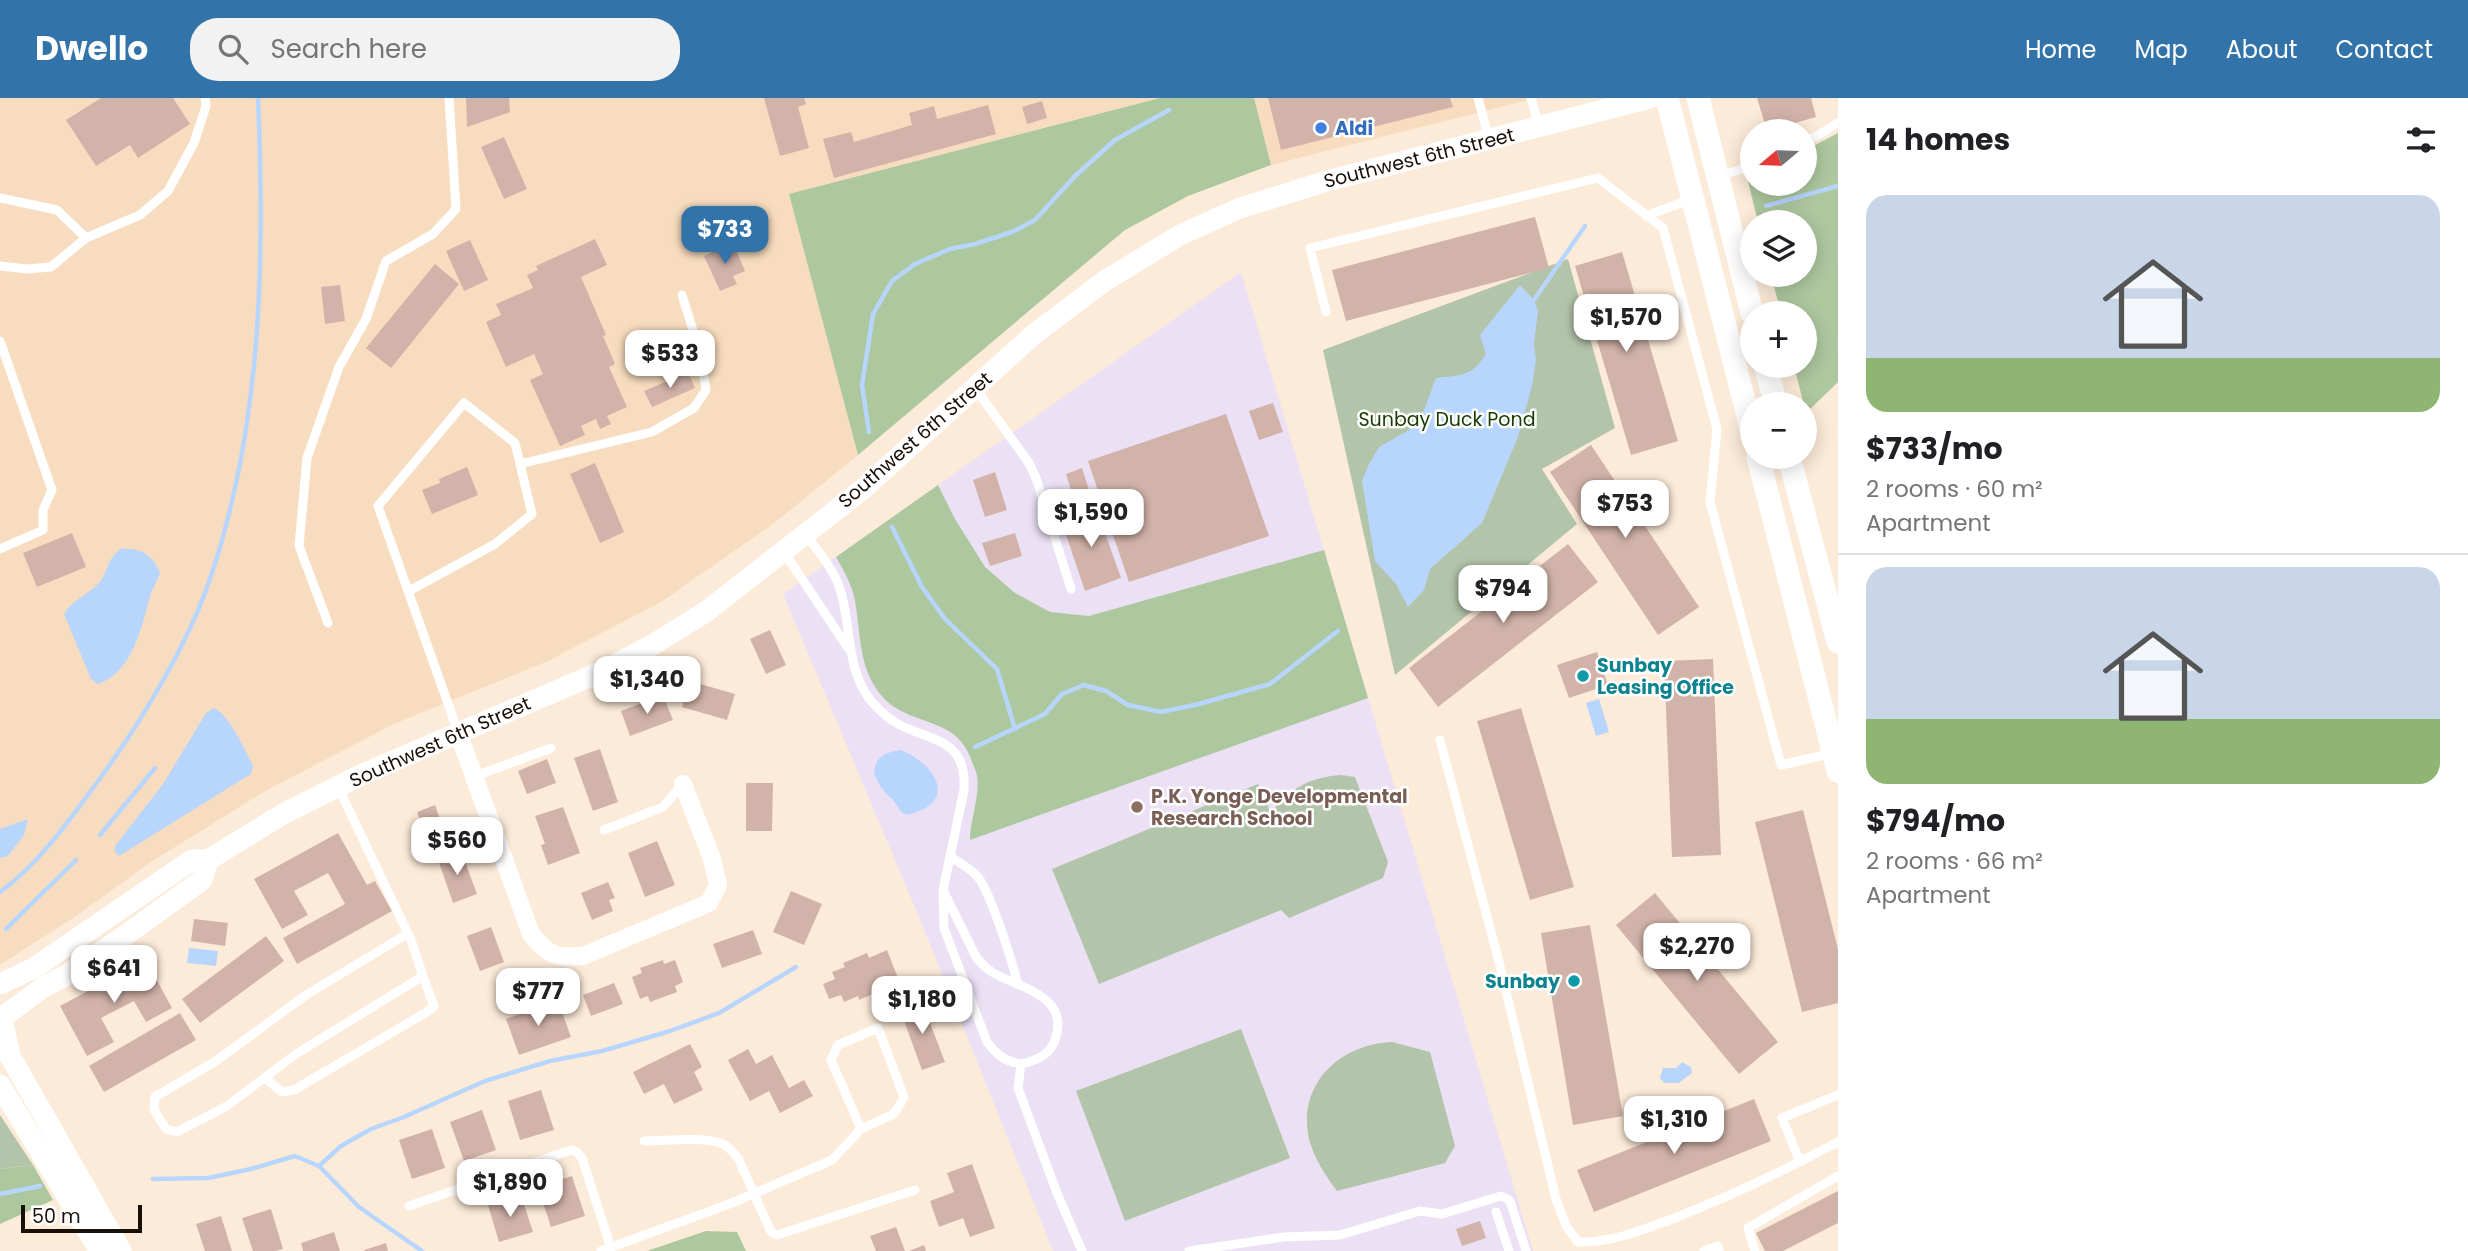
<!DOCTYPE html>
<html lang="en">
<head>
<meta charset="utf-8">
<style>
  :root { --surface:#fff; --page:#f2f2f2; --text:#202124; --muted:#757577; --line:#e0e0e0; --accent:#3274aa }
  body { margin:0; font-family:Poppins,sans-serif; background:var(--page); color:var(--text); height:100vh; display:flex; flex-direction:column; font-size:26px; white-space:nowrap }
  * { box-sizing:border-box; margin:0 }
  p { font-size:23px; color:var(--muted) }
  .icon { flex:none; width:38px; height:38px; fill:none; stroke:currentColor; stroke-width:2; stroke-linecap:round; stroke-linejoin:round }
  .map { position:relative; flex:1; overflow:hidden }
  .panel { display:flex; flex-direction:column; background:var(--surface); width:630px }
  .panel>* { flex:none }
  .needle { width:46px; rotate:251deg }
  .fabs { position:absolute; left:1740px; top:21px; display:grid; gap:14px }
  .fabs a { display:grid; place-items:center; width:77px; height:77px; border-radius:50%; background:var(--surface); box-shadow:0 4px 18px #0003; font-size:35px }
  .scale { position:absolute; left:21px; bottom:18px; width:121px; box-sizing:border-box; padding-left:7px; border:4px solid #170f08; border-top:0; font-size:19px; line-height:24px; white-space:nowrap; color:#170f08; -webkit-text-stroke:5px #fff; paint-order:stroke }
  .price { position:absolute; translate:-50% -60px; padding:0 16px; border-radius:14px; background:#fff; color:#222; font-size:23px; line-height:46px; filter:drop-shadow(0 2px 4px #0008) }
  .price::after { content:''; position:absolute; left:50%; top:42px; width:21px; height:16px; margin-left:-10px; background:inherit; clip-path:polygon(0 0,100% 0,50% 100%) }
  .price.selected { background:var(--accent); color:#fff }
  ul { padding:0; list-style:none }
  li { display:grid; align-content:center; gap:14px; height:371px; padding:0 28px }
  li+li { border-top:2px solid var(--line) }
  li span { display:grid; place-items:center; height:217px; border-radius:21px; color:#555 }
  li>.icon { margin-inline-start:auto }
  span .icon { width:126px; height:126px; fill:#fffc; stroke-width:1 }
  li b { font-size:30px }
  h2 { display:flex; justify-content:space-between; align-items:center; height:84px; padding:0 28px; font-size:30px }
  header { display:flex; align-items:center; gap:42px; box-sizing:border-box; height:98px; padding:0 35px; background:var(--accent); color:#fff }
  header strong { font-size:33px }
  nav { display:flex; gap:38px; margin-inline-start:auto; font-size:24px }
  .search { width:490px; height:63px; background:var(--page); display:flex; align-items:center; gap:18px; box-sizing:border-box; padding:0 24px; border-radius:28px; color:var(--muted); font-size:26px }
  main { display:flex; flex:1; min-height:0 }
  .map>svg:first-child { display:block }
</style>
</head>
<body>
<header>
<strong>Dwello</strong>
<div class="search"><svg class="icon" aria-label="search" viewBox="0 0 24 24"><circle cx="10" cy="10" r="6"/><path d="M15 15l6 6"/></svg>Search here</div>
<nav><a>Home</a><a>Map</a><a>About</a><a>Contact</a></nav>
</header>
<main>
<div class="map">
<svg width="1838" height="1153" viewBox="0 0 1838 1153">
  <rect width="100%" height="100%" fill="#fdebd9"/>
  <path fill="#f8dcbf" d="M0,0H1160L790,96L858,357L773,426L661,504L548,563L394,626L267,692L151,764L76,818L0,867Z
    M1254,0H1536L1271,67Z"/>
  <path fill="#ebe0f4" d="M1241,174L1533,1153H1053L919,819L783,496Z"/>
  <path fill="#b2c4a9" d="M1568,161L1615,330L1542,371L1577,426L1395,577L1323,252Z
    M1341,677L1355,679L1388,764L1383,780L1289,820L1281,812L1099,886L1052,771L1258,686L1271,715C1289,691 1310,679 1341,677Z
    M1241,931L1290,1060L1125,1123L1076,993Z
    M1392,944L1430,954L1455,1048L1445,1065L1337,1093C1325,1077 1314,1060 1309,1041C1297,986 1340,946 1392,944Z
    M0,1017L33,1067L0,1071Z"/>
  <path fill="#adc89f" d="M1160,0H1254L1271,67L1188,98L1125,132L858,357L789,96Z
    M1838,35V284L1806,315L1794,268H1804V215H1781L1771,177H1804V124H1758L1747,79L1752,77V86H1804V53Z
    M938,387L955,421L985,469L1015,495L1050,514L1089,518L1324,452L1368,600L970,742C970,721 980,699 977,678C976,672 972,665 970,658C951,613 900,632 874,587C859,563 860,530 855,503C852,487 844,473 836,459Z
    M33,1067L53,1102L0,1126V1071Z
    M706,1133L737,1134L746,1153H647Z"/>
  <path fill="#b8d6fd" d="M1520,187L1534,202L1538,213L1534,246L1536,262L1532,288L1518,339L1482,425L1430,471L1424,492L1408,509L1396,486L1375,463L1362,383L1369,366L1379,349L1409,332L1424,312L1436,280C1461,277 1472,279 1486,256L1480,237Z
    M121,451C141,449 153,457 160,475C158,482 154,488 151,495C142,526 134,574 98,586L91,581L64,516C73,501 88,497 99,485C109,473 106,461 121,451Z
    M1599,601L1609,634L1596,638L1586,605Z
    M214,610C229,616 245,652 253,668L251,676L119,758L115,754V748L163,686L206,615Z
    M900,652C932,663 959,701 914,715C910,716 907,718 903,715C900,713 896,706 893,702C885,695 877,685 874,675C876,657 885,655 900,652Z
    M28,721L24,737L8,758L0,760V731Z
    M189,850L218,853L216,868L187,865Z
    M1682,964L1691,969L1692,975L1679,985H1664L1660,980L1663,970H1676Z"/>
  <g fill="none" stroke-linecap="round" stroke-linejoin="round">
    <path stroke="#b8d6fd" stroke-width="4.5" d="M1766,108L1838,88
      M1534,202L1585,128
      M869,334L862,287L873,216L892,183L915,166L950,151L975,146L1012,134L1035,122L1075,78L1115,42L1169,12
      M892,429L922,489L945,521L997,571L1015,631
      M975,649L1045,616L1062,596L1084,587L1106,593L1128,607L1161,614L1199,606L1270,586L1338,533
      M100,737L155,670
      M0,794C41,764 71,720 101,679C141,624 188,546 210,481C262,327 265,161 258,0
      M6,831L76,762
      M319,1068L341,1048L371,1031L404,1019L485,983L550,963L602,953L667,934L719,915L796,869
      M153,1081L208,1080L251,1071L295,1058L319,1068L359,1109L422,1153
      M0,1096L40,1088"/>
  </g>
  <path fill="#d2b3a9" d="M101,0H173L190,26L138,60L130,47L96,68L66,22Z
    M466,0H509L510,14L467,29Z
    M764,0H804L806,6L798,9L809,50L780,58Z
    M1268,0H1450L1453,9L1281,52Z
    M1757,0H1811L1816,19L1767,33Z
    M1042,3L1047,20L1027,26L1022,9Z
    M988,7L996,36L834,80L823,41L851,34L854,44L912,27L909,15L934,8L937,21Z
    M504,39L527,91L504,101L481,49Z
    M1535,119L1549,170L1346,223L1332,172Z
    M595,141L607,167L581,179L606,237L603,238L615,266L609,269L627,309L607,318L611,326L600,331L596,321L581,328L585,337L560,348L530,282L543,276L534,256L506,269L486,224L501,217L496,206L533,190L527,177L538,172L536,168Z
    M470,142L488,182L464,193L446,153Z
    M733,145L745,173L733,178L737,186L720,193L704,158Z
    M1622,154L1678,343L1631,357L1575,168Z
    M435,166L459,186L391,270L366,250Z
    M340,187L345,223L325,226L321,189Z
    M688,274L695,290L652,309L644,293Z
    M1273,305L1283,334L1259,342L1249,313Z
    M1226,316L1269,438L1129,484L1088,363Z
    M1591,347L1699,509L1658,537L1550,374Z
    M595,365L624,434L600,445L570,376Z
    M467,369L478,397L432,416L422,392L440,385L439,381Z
    M1082,370L1091,398L1075,404L1066,376Z
    M995,374L1007,412L985,419L973,382Z
    M1096,410L1121,480L1085,493L1061,422Z
    M72,435L86,469L37,489L23,455Z
    M1015,435L1022,458L990,468L982,445Z
    M1568,446L1598,484L1438,609L1409,570Z
    M770,532L786,567L766,576L750,541Z
    M1597,554L1608,587L1569,600L1557,567Z
    M1713,561L1721,757L1672,759L1664,563Z
    M690,583L735,596L727,622L682,609Z
    M663,597L673,622L630,638L621,613Z
    M1521,610L1574,789L1530,802L1477,623Z
    M600,651L618,704L593,713L574,660Z
    M547,661L556,685L527,696L518,673Z
    M746,685H773L772,733H746Z
    M435,707L444,733L426,740L417,714Z
    M563,709L580,755L548,767L541,747L545,746L535,718Z
    M1803,712L1838,851V905L1802,914L1755,724Z
    M338,735L367,787L375,783L392,813L297,866L283,840L345,806L328,775L294,793L308,817L282,831L254,781Z
    M657,743L675,787L645,799L628,755Z
    M461,753L477,796L453,805L438,762Z
    M608,784L615,800L609,802L613,813L592,822L581,795Z
    M791,793L822,806L804,847L773,834Z
    M1655,795L1778,944L1739,976L1616,827Z
    M194,821L228,825L225,848L191,843Z
    M1590,827L1623,1018L1573,1027L1541,835Z
    M491,829L504,864L480,873L467,838Z
    M753,832L762,856L722,870L713,846Z
    M266,838L284,863L200,925L182,901Z
    M887,852L898,880L878,888L880,893L859,902L858,898L844,904L841,897L829,901L823,886L835,881L832,874L845,869L843,865L867,855L869,860Z
    M146,862L172,910L146,924L134,903L101,920L114,944L87,958L60,908Z
    M663,862L664,866L675,862L683,884L675,888L677,894L650,904L648,898L640,901L632,879L642,875L640,870Z
    M614,885L623,906L591,918L583,897Z
    M558,903L571,939L519,957L506,921Z
    M922,904L945,964L922,972L900,912Z
    M180,915L196,942L104,994L89,968Z
    M690,946L702,969L694,974L703,992L674,1006L664,986L644,996L633,974Z
    M748,951L756,966L772,957L789,990L804,982L813,998L780,1015L769,993L750,1003L728,962Z
    M541,992L554,1032L520,1042L508,1003Z
    M1754,1001L1771,1043L1594,1114L1577,1072Z
    M482,1012L496,1052L464,1063L450,1024Z
    M432,1031L445,1070L412,1081L399,1042Z
    M972,1066L995,1130L970,1139L963,1120L939,1129L930,1103L954,1094L947,1075Z
    M572,1078L585,1118L551,1129L538,1089Z
    M1838,1093V1125L1783,1153H1765L1756,1135Z
    M521,1097L533,1134L499,1144L488,1107Z
    M271,1111L283,1151L276,1153H253L242,1120Z
    M221,1118L232,1153H205L196,1126Z
    M1480,1123L1486,1140L1462,1148L1456,1131Z
    M896,1129L905,1153H876L870,1138Z
    M334,1134L340,1153H303L301,1145Z
    M386,1145L388,1153H365L364,1152Z
    M924,1147L926,1153H909Z"/>
  <g fill="none" stroke-linecap="round" stroke-linejoin="round">
    <path stroke="#fff" stroke-width="9" d="M1478,0L1489,41
      M1531,0L1539,28
      M1804,42L1817,38L1838,25
      M1718,78L1739,72L1752,64
      M0,100L57,112L86,140L140,117L168,93L194,45L206,8L205,0
      M1646,118L1691,101
      M0,168L27,171L51,169L86,140
      M1326,214L1310,150L1598,80L1663,130L1717,331L1710,404L1781,667L1833,655
      M0,243L52,392L43,412V432L0,451
      M975,290L1029,365L1036,380L1071,491
      M520,366L652,334L694,310L706,292L699,251L682,197
      M805,436C818,453 833,470 840,491C852,528 845,570 871,603C879,612 889,622 900,627C935,644 967,642 964,692L943,792L944,830L987,944C997,957 1004,963 1021,966L1018,990L1057,1095L1082,1153
      M784,454L848,550
      M409,493L495,446L532,416L515,345L464,305L378,408L458,634
      M328,525L299,448L307,360L339,269L366,221L386,163L433,136L456,111L449,0
      M1440,642L1498,860L1556,1101L1566,1128L1578,1144C1612,1145 1645,1131 1677,1119C1733,1097 1785,1072 1838,1044
      M473,679L551,650
      M338,689L411,842L423,878L296,956L227,1008L177,1034L166,1031L154,1012L155,999L216,963L306,897L407,836
      M604,732L663,709L683,686
      M950,758C959,765 970,770 977,778C990,792 1013,866 1018,887
      M944,794L976,859C981,865 985,870 992,874C1018,890 1071,897 1055,942C1050,957 1036,963 1021,966
      M265,980L282,994L294,992L427,914L434,908L423,878
      M644,1043C665,1043 704,1038 723,1046C730,1050 735,1056 739,1062L771,1134L777,1137L915,1092
      M1800,1064L1782,1020L1838,997
      M409,1108L571,1052L577,1054L582,1060L611,1150
      M1496,1114L1509,1153
      M601,1153L732,1105L832,1062L861,1031L892,1017L898,1010L904,999L878,930L838,947L831,962L861,1031
      M1189,1153L1284,1139L1340,1137L1420,1113L1442,1116L1501,1098L1509,1102L1511,1106L1526,1153
      M1704,1153L1718,1148L1719,1153
      M1755,1153L1748,1130L1838,1078"/>
    <path stroke="#fff" stroke-width="18" d="M458,634L531,836C549,858 555,860 583,858L709,805L718,787L712,761L683,686"/>
    <path stroke="#fff" stroke-width="21" d="M0,886L34,870L192,762H208L283,716L363,676L605,572L654,546L707,513L863,391L1033,237L1103,184L1180,137L1240,110L1327,83L1650,0
      M4,918L45,888L65,878L113,846L202,782L208,762
      M3,925L10,958L121,1153
      M0,987L100,1153"/>
    <path stroke="#fff" stroke-width="23" d="M1667,0L1752,334
      M1698,0L1752,215
      M1765,268L1776,306
      M1758,359L1838,673
      M1789,359L1838,544"/>
  </g>
  <circle fill="#3f7fe0" stroke="#fff" stroke-width="2.5" cx="1321" cy="30" r="7"/>
  <g fill="#0f9aa8" stroke="#fff" stroke-width="2.5">
    <circle cx="1583" cy="578" r="7"/>
    <circle cx="1574" cy="883" r="7"/>
  </g>
  <circle fill="#8d6e63" stroke="#fff" stroke-width="2.5" cx="1137" cy="709" r="7"/>
  <g text-anchor="middle" dominant-baseline="central" stroke-width="5" stroke-linejoin="round" paint-order="stroke">
    <g font-size="19" font-weight="bold" fill="#366cbe" stroke="#fff" text-anchor="start">
      <text x="1335" y="30">Aldi</text>
    </g>
    <g font-size="19" fill="#170f08" stroke="#fff">
      <text transform="translate(1419 60) rotate(-14)">Southwest 6th Street</text>
      <text transform="translate(915 342) rotate(-41)">Southwest 6th Street</text>
      <text transform="translate(440 644) rotate(-24)">Southwest 6th Street</text>
    </g>
    <g font-size="19" fill="#193b00" stroke="#fff">
      <text x="1447" y="321">Sunbay Duck Pond</text>
    </g>
    <g font-size="19" font-weight="bold" fill="#0d838f" stroke="#fff" text-anchor="start">
      <text x="1597" y="567">Sunbay<tspan x="1597" dy="22">Leasing Office</tspan></text>
      <text x="1560" y="883" text-anchor="end">Sunbay</text>
    </g>
    <g font-size="19" font-weight="bold" fill="#785e54" stroke="#fff" text-anchor="start">
      <text x="1151" y="698">P.K. Yonge Developmental<tspan x="1151" dy="22">Research School</tspan></text>
    </g>
  </g>
</svg>
<div class="fabs">
<a><svg class="needle" viewBox="-14 -14 28 28"><path d="M0-13l5 13h-10z" fill="#e53935"/><path d="M0 13l5-13h-10z" fill="#757577"/></svg></a>
<a><svg class="icon" aria-label="layers" viewBox="0 0 24 24"><path d="M12 4l9 5-9 5-9-5zM3 14l9 5 9-5"/></svg></a>
<a>+</a>
<a>−</a>
</div>
<div class="scale">50 m</div>
<b class="price selected" style="left:725px;top:168px">$733</b>
<b class="price" style="left:1626px;top:256px">$1,570</b>
<b class="price" style="left:670px;top:292px">$533</b>
<b class="price" style="left:1625px;top:442px">$753</b>
<b class="price" style="left:1091px;top:451px">$1,590</b>
<b class="price" style="left:1503px;top:527px">$794</b>
<b class="price" style="left:647px;top:618px">$1,340</b>
<b class="price" style="left:457px;top:779px">$560</b>
<b class="price" style="left:1697px;top:885px">$2,270</b>
<b class="price" style="left:114px;top:907px">$641</b>
<b class="price" style="left:538px;top:930px">$777</b>
<b class="price" style="left:922px;top:938px">$1,180</b>
<b class="price" style="left:1674px;top:1058px">$1,310</b>
<b class="price" style="left:510px;top:1121px">$1,890</b>
</div>
<section class="panel">
<h2>14 homes<svg class="icon" aria-label="filters" viewBox="0 0 24 24"><path d="M4 7h16M4 17h16"/><circle cx="9" cy="7" r="2"/><circle cx="15" cy="17" r="2"/></svg></h2>
<ul>
<li><span style="background:linear-gradient(#c9d6e8 75%,#8fb573 0)"><svg class="icon" aria-label="home" viewBox="0 0 24 24"><path d="M3 11l9-7 9 7M6 9v11h12V9"/></svg></span><div><b>$733/mo</b><p>2 rooms · 60 m²</p><p>Apartment</p></div></li>
<li><span style="background:linear-gradient(#c9d6e8 70%,#8fb573 0)"><svg class="icon" aria-label="home" viewBox="0 0 24 24"><path d="M3 11l9-7 9 7M6 9v11h12V9"/></svg></span><div><b>$794/mo</b><p>2 rooms · 66 m²</p><p>Apartment</p></div></li>
</ul>
</section>
</main>
</body>
</html>
